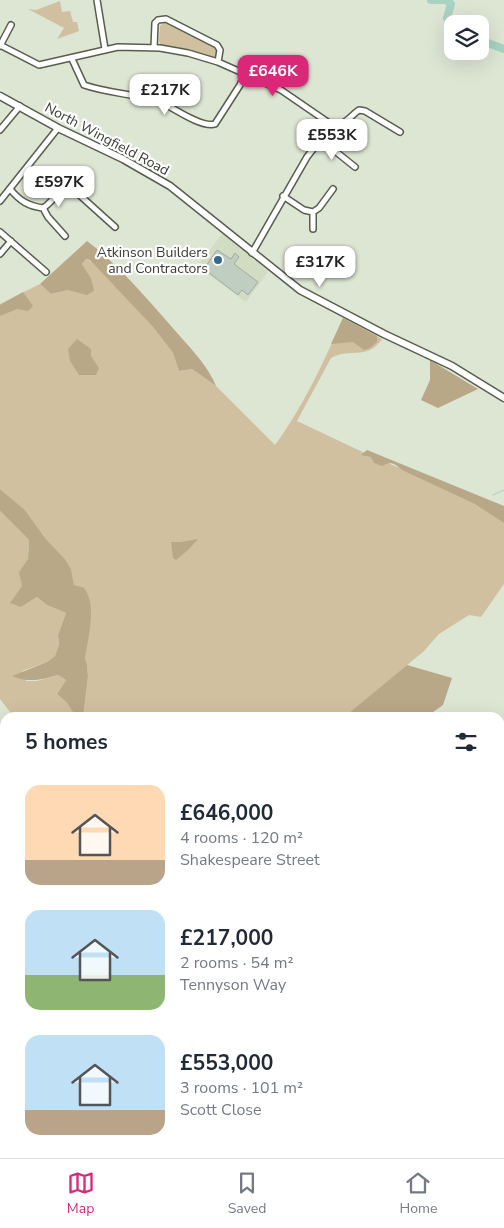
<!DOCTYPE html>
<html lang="en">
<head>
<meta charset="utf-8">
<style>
  :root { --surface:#fff; --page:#f6f6f7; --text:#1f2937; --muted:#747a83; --line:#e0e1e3; --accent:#db2777 }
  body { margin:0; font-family:"Nunito Sans",sans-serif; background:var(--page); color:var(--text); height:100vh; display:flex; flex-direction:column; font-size:19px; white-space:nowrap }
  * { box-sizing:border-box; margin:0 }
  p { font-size:16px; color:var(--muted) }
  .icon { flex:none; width:28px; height:28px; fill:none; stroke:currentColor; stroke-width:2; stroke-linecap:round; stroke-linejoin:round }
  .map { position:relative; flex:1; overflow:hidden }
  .drawer { position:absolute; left:0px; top:712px; width:505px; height:446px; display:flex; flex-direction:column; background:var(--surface); border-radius:15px 15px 0 0; box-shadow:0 5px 20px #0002 }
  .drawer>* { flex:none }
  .controls { position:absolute; left:444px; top:15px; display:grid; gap:10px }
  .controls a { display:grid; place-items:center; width:45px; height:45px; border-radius:10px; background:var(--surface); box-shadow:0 5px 20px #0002; font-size:25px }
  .price { position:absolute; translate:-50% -42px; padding:0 11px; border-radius:10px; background:#fff; color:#222; font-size:16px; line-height:32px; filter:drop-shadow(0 1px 2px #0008) }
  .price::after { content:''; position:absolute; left:50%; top:30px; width:15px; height:11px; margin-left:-8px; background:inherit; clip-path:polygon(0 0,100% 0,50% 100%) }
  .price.on { background:var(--accent); color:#fff }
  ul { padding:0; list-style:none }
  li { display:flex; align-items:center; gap:15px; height:125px; padding:0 25px }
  li span { display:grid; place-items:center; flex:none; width:140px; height:100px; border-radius:15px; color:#555 }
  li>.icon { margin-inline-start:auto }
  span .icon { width:60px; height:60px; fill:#fffc; stroke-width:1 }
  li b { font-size:21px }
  h2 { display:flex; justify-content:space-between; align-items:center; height:60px; padding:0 25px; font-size:21px }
  .menu { display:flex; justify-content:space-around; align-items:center; height:70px; border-top:1px solid var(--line); background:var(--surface); font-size:14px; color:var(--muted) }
  .menu a { display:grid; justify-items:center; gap:2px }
  .menu .on { color:var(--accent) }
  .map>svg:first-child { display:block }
</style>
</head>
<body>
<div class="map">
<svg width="504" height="1158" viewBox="0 0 504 1158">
  <rect width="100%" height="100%" fill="#dde5d3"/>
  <path fill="#d1dcc3" d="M223,233L268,272L246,302L197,266Z"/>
  <path fill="#d0c0a0" d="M60,1L62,12L70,11L73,22H77L79,31L57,39L64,28L28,9L36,10Z
    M165,21L213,45L216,49L218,55L212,58L161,46L159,41L160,26Z
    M86,259L93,262L153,327L173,353L179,371L192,369L216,386L275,445C303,407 324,362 343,318L382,339C367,361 350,347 331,358L297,421L371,456L504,512V584L481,617L469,615L439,634L423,652L344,717H83L88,677L87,664L85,658L83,587L74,585L71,569L65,559L46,539L25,510L0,489V304L40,284L51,294L68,290L91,278L82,264Z
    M0,511L29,540L28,559L20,572L22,586L21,607L37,597L47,605L66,613L58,635L59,645L55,656L47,662L22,671L26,681H37L58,675L66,680L57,694L67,703L76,717H14L0,699Z
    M0,733L5,737V791L0,792Z"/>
  <path fill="#b9a887" d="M87,241C121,267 150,302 178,334C192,350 208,366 216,386L192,369L179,371L173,353L153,327L90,260L86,259L82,264L91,278L94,291L87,295L68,290L51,294L40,284Z
    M23,292L33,306L28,311L17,309L0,316V305Z
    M343,318L377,336V342L370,348L364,350L353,342L331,344Z
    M77,339L91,349V356L99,368L96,375H79L70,361L68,349Z
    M430,360L478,389L438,408L421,400L430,380Z
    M367,450L504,506V523L475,504L402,470C394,463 391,461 382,466L374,463L371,457L361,455Z
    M0,489L25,510L46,539L65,559L71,569L74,585L83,587C98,603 88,637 85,658L87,664L88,677L83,717H76L67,703L57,694L66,680L58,675C40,680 29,683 12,676L47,662L55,656L59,645L58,635L66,613L47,605L37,597L21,607L10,603L22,586L19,572L28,559L29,540L0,511Z
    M198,539L189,549L176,560L173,558L171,542H181Z
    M407,665L452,678L443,705L426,717H344Z"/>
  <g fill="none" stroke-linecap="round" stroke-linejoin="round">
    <path stroke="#a8d2c2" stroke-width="1" d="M493,495L504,490"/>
    <path stroke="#a8d2c2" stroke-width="8" d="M431,0H446L451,4L447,18L455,24
      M480,40L504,49"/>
  </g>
  <path fill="#bfcec1" stroke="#9eada0" d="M217,250L231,259L235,253L239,257L234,264L258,282L248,295L242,290L238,295L204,269Z"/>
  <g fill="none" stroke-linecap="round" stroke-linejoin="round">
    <g stroke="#575e4e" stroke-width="8">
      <path id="minor" d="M97,0L105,49
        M0,45L39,65L118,47L160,48L188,53L218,62L281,90L332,125
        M0,46L11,25
        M154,48L155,23L158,20L166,19L217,45L220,50L218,62
        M72,59L84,85C110,94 141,94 165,104C176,110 203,128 215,124L240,85L245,73
        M332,125C345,126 349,117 359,110L365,111L400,132
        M0,130L20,106
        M320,139L355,167
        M10,189C20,201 28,206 43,208C55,201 59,184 75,191L115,227
        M283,196L304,210L313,212L319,208L333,189
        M0,201L58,128
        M43,208L48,217L65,236
        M313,229V212
        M0,232L46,272
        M252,253L307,157L332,125
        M0,254L11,241
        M500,878L504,867
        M500,976L501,966
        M500,987L504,993"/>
    </g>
    <g stroke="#575e4e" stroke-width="9">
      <path id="major" d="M0,96L58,128L123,159L170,186L300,290L384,334L452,366L504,398
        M0,839L5,842
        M500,1006L504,1007"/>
    </g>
    <g stroke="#575e4e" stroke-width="10">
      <path id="highway" d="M0,1057L5,1056
        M0,1065H5
        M500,1084L504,1086
        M500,1094L504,1096"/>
    </g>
    <use href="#minor" stroke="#fff" stroke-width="5"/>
    <use href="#major" stroke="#fff" stroke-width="6"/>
    <use href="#highway" stroke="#fff" stroke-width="8"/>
  </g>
  <circle fill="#356986" stroke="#fff" stroke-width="2" cx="218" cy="260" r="5"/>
  <g text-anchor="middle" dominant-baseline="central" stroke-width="4.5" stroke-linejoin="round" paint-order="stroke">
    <g font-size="14" fill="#3a3d36" stroke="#fff">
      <text transform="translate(107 139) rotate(28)">North Wingfield Road</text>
    </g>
    <g font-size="14" fill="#3a3d36" stroke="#fff" text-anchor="end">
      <text x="208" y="252">Atkinson Builders<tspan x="208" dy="16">and Contractors</tspan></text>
    </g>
  </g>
</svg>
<div class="controls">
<a><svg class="icon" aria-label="layers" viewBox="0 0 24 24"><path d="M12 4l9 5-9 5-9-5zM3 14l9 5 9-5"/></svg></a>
</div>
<b class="price on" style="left:273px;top:97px">£646K</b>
<b class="price" style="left:165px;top:116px">£217K</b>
<b class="price" style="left:332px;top:161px">£553K</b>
<b class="price" style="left:59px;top:208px">£597K</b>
<b class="price" style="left:320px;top:288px">£317K</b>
<section class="drawer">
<h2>5 homes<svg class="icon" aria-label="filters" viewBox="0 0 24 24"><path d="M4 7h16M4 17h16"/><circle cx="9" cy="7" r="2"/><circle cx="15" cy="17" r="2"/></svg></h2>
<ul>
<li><span style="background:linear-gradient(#ffd9b3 75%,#b9a48a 0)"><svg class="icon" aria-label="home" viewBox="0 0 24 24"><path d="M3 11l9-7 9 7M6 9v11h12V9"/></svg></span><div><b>£646,000</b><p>4 rooms · 120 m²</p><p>Shakespeare Street</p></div></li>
<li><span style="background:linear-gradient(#bfe0f5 65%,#8fb573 0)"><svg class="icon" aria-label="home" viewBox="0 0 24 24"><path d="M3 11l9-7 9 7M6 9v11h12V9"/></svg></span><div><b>£217,000</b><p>2 rooms · 54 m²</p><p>Tennyson Way</p></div></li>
<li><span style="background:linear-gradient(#bfe0f5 75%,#b9a48a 0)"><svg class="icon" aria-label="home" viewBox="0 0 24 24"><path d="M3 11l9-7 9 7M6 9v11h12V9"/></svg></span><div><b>£553,000</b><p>3 rooms · 101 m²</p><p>Scott Close</p></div></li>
</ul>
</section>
</div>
<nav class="menu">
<a class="on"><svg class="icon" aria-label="map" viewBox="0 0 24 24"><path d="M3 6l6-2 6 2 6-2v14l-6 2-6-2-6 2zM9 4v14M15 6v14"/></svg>Map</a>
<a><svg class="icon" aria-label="saved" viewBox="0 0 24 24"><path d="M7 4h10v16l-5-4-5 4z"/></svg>Saved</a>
<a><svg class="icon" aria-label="home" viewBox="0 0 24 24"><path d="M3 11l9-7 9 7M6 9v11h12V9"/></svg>Home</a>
</nav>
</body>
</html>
